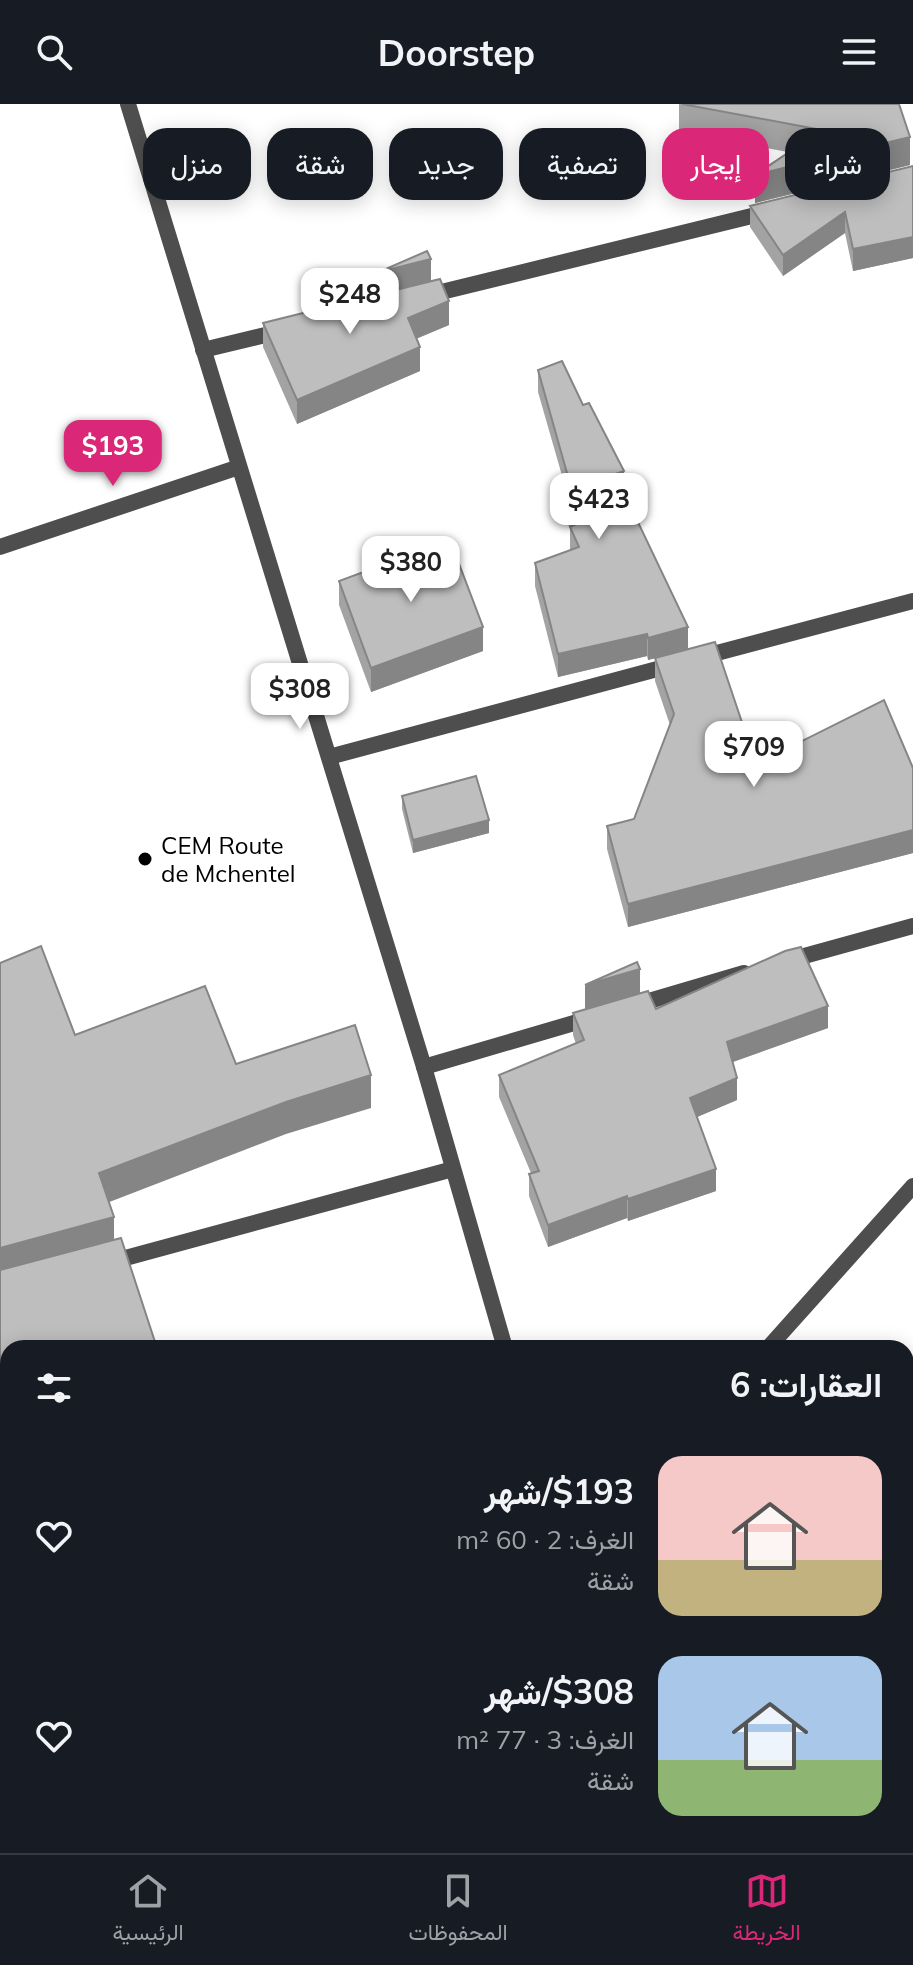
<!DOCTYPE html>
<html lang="ar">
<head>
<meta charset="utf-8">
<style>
  :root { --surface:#171b24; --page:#20242c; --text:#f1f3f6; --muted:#9ea1a6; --line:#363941; --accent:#db2777 }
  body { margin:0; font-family:Mulish,Vazirmatn,sans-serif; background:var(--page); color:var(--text); direction:rtl; height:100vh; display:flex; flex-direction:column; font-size:30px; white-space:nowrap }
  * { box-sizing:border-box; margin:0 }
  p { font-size:26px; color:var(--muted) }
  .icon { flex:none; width:44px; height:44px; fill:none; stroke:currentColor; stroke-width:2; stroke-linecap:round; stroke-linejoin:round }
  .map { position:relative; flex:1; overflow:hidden; direction:ltr }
  .side { position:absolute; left:0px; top:1236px; width:914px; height:514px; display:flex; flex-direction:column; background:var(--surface); border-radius:24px 24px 0 0; box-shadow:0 4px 20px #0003; direction:rtl }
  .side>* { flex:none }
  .top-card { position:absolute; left:24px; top:24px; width:866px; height:72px; direction:rtl; display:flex; gap:16px }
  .price { position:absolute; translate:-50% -68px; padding:0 18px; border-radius:16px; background:#fff; color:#222; font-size:26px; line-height:52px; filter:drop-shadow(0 2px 4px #0008) }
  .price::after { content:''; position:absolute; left:50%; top:48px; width:24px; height:18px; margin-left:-12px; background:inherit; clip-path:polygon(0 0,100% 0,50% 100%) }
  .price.selected { background:var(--accent); color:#fff }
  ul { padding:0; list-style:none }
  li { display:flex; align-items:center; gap:24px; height:200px; padding:0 32px }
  li span { display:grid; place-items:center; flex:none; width:224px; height:160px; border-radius:24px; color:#555 }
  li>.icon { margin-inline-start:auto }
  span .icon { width:96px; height:96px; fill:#fffc; stroke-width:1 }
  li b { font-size:34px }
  h2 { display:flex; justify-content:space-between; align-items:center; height:96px; padding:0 32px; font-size:34px }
  .chip { padding:0 28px; border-radius:24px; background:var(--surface); box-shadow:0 4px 20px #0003; font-size:28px; line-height:72px }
  .chip.selected { background:var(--accent); color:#fff }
  header { display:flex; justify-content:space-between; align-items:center; height:104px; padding:0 32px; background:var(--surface); font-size:36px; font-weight:700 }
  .tabs { display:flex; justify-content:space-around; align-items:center; height:112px; border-top:2px solid var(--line); background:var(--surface); font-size:22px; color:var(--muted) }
  .tabs a { display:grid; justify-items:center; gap:4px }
  .tabs .selected { color:var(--accent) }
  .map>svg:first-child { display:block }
</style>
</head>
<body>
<header><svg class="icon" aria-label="menu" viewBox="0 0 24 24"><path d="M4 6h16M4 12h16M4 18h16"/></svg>Doorstep<svg class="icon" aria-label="search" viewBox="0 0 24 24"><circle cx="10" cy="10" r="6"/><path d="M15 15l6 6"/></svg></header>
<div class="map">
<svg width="913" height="1749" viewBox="0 0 913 1749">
  <rect width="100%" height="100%" fill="#fff"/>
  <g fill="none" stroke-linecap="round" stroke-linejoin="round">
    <path stroke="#4e4e4e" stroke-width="16" d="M425,192L768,108
      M203,246L282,227
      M0,443L239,363
      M698,554L913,497
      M329,653L676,560
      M786,857L913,822
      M632,902L744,869
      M424,963L591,914
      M107,1159L453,1065
      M768,1244L913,1082
      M0,1493L8,1495
      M906,1644L913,1646
      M523,1742L524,1749
      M708,1742L709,1749"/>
    <path stroke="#4e4e4e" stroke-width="16" d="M128,0L424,963L505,1244
      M291,1749L300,1742"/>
  </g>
  <path fill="#a3a3a3" d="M679,0H899L910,61L755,99L788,48L679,28Z
    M913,62V154L853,167L845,129L783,172L750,123V102Z
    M431,178L449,221L416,235L420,267L297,320L263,243V219Z
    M538,266L624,388L688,546L756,660L913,664V749L628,823L607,745V722L634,715L670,621L655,577V554L648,556L647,552L558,573L535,482V459L570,446V424L567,419V397L569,396L538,288Z
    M339,477L483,547L371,588L339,501Z
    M402,692L489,729L413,749L402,705Z
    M656,905L828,924L733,958L737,996L697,1013L716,1087L628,1117L627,1114L548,1143L529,1092V1070L531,1069L499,993V971L576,940L573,931V909Z
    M556,1742H658V1749H557Z"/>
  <path fill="#858585" d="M910,33V61L755,99V71Z
    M845,108V129L783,172V151Z
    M913,133V154L853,167V145Z
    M431,155V179L379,191V168Z
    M449,197V221L408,238V214Z
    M420,243V267L297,320V296Z
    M624,367V390L615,370Z
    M483,523V547L371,588V564Z
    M688,523V546L648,556V534Z
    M647,530V552L558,573V550Z
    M489,716V729L413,749V736Z
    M913,726V749L628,823V800Z
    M640,865V889L585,905V881Z
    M828,902V924L727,960V938Z
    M371,971V1004L286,1030L99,1102V1069L286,998Z
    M737,974V996L690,1016V994Z
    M716,1065V1087L628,1117V1095Z
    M627,1092V1114L548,1143V1121Z
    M114,1113V1146L0,1177V1144Z
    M8,1286V1319L0,1322V1289Z"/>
  <path fill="#bebebe" stroke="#858585" stroke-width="2" d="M682,0H899L910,33L755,71L822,26Z
    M913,62V133L853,145L845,108L783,151L750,102Z
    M427,147L431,155L379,168Z
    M440,175L449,197L408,214L420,243L297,296L263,219Z
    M562,257L583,301L589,299L624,367L615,370L688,523L648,534L647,530L558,550L535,459L579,443L570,423L578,419L567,397L574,394L538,266Z
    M450,436L483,523L371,564L339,477Z
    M715,538L756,660L884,596L913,664V726L628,800L607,722L634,715L674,610L655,554Z
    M476,672L489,716L413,736L402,692Z
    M41,842L75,931L205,882L236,960L355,921L371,971L286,998L99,1069L114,1113L0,1144V859Z
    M801,843L828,902L727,938L737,974L690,994L716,1065L628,1095L627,1092L548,1121L529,1070L539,1067L499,971L584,936L573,909L648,887L656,905L785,847Z
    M637,858L640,865L585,881Z
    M121,1134L157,1244H8V1286L0,1289V1166Z
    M559,1742H644L595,1749H560Z"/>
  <circle fill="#000" stroke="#fff" stroke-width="3" cx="145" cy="755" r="8"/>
  <g text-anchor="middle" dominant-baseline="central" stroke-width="6" stroke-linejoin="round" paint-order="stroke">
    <g font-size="24" fill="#000" stroke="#fff" text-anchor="start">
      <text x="161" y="741">CEM Route<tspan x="161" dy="28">de Mchentel</tspan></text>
    </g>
  </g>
</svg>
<b class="price" style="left:350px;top:232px">$248</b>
<b class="price selected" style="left:113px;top:384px">$193</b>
<b class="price" style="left:599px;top:437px">$423</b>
<b class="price" style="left:411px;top:500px">$380</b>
<b class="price" style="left:300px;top:627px">$308</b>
<b class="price" style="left:754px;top:685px">$709</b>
<div class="top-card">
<a class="chip">شراء</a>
<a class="chip selected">إيجار</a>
<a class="chip">تصفية</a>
<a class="chip">جديد</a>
<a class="chip">شقة</a>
<a class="chip">منزل</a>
</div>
<section class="side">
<h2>العقارات: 6<svg class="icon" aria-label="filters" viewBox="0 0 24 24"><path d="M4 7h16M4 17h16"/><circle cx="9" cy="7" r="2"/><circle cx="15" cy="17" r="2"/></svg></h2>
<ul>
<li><span style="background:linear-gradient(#f6c9c9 65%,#c2b280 0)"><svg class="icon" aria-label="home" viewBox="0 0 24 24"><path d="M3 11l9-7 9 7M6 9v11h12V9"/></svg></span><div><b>$193/شهر</b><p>الغرف: 2 · 60 m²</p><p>شقة</p></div><svg class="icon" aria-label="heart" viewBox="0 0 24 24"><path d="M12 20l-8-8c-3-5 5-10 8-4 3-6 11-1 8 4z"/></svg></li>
<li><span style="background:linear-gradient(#a9c7e8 65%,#8fb573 0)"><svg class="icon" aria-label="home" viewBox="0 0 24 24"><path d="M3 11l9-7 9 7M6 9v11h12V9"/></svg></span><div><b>$308/شهر</b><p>الغرف: 3 · 77 m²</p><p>شقة</p></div><svg class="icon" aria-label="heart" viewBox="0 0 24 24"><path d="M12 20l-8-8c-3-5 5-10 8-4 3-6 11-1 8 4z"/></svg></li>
</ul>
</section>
</div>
<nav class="tabs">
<a class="selected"><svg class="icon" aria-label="map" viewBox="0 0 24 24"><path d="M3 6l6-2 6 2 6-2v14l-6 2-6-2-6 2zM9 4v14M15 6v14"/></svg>الخريطة</a>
<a><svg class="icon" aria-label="saved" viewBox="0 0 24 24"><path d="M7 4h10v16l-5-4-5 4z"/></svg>المحفوظات</a>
<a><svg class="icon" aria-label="home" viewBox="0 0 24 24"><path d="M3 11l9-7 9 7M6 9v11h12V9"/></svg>الرئيسية</a>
</nav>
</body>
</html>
